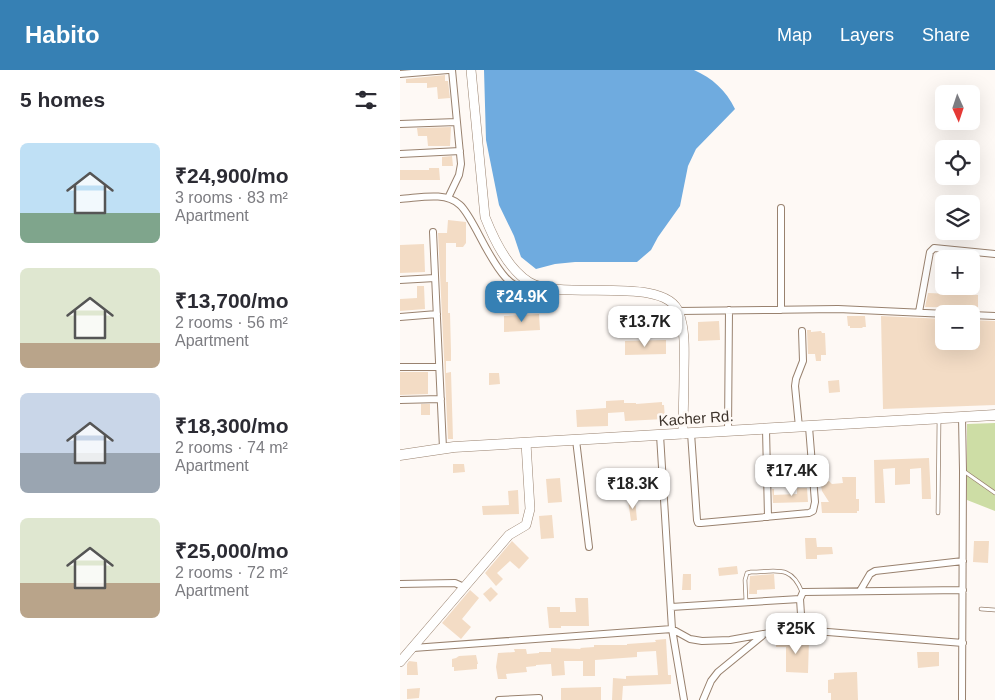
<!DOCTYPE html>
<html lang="en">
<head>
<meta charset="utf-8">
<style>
  :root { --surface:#fff; --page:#f7f7f7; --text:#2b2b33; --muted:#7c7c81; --accent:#3680b4 }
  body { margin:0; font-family:Arial,sans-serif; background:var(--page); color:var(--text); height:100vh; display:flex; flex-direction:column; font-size:19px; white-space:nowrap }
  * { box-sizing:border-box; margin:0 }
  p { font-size:16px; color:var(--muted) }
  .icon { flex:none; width:28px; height:28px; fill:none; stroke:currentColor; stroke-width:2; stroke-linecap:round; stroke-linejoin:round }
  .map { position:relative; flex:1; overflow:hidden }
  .panel { display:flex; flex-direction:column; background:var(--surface); width:400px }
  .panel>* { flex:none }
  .needle { width:32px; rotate:177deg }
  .tools { position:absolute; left:535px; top:15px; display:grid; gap:10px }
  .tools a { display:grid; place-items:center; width:45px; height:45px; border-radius:8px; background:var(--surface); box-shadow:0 5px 20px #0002; font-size:25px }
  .price { position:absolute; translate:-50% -42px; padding:0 11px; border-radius:10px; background:#fff; color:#222; font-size:16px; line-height:32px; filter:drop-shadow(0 1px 2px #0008) }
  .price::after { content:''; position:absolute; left:50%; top:30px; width:15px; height:11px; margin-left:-8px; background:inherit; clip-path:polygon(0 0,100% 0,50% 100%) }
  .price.on { background:var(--accent); color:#fff }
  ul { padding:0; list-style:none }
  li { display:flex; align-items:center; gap:15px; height:125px; padding:0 20px }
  li span { display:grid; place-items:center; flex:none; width:140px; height:100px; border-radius:8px; color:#555 }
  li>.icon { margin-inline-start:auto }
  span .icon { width:60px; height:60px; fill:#fffc; stroke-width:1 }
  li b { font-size:21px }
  h2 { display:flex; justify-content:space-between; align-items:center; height:60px; padding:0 20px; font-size:21px }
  header { display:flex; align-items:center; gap:30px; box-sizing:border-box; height:70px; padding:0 25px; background:var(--accent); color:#fff }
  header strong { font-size:24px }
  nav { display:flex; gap:28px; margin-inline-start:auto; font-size:18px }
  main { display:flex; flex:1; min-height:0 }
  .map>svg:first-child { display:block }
</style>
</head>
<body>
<header>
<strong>Habito</strong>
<nav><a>Map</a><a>Layers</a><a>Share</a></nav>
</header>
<main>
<section class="panel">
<h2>5 homes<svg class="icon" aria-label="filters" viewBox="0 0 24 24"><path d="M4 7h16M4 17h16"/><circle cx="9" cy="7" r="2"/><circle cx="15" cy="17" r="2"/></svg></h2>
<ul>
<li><span style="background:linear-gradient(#bfe0f5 70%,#7fa58c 0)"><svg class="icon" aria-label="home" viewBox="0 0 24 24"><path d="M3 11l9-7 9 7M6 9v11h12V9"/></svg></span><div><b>₹24,900/mo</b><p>3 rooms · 83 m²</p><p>Apartment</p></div></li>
<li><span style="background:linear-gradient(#dfe7d0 75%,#b9a48a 0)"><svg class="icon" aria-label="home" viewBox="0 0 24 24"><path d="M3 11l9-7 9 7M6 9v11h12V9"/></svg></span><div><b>₹13,700/mo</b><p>2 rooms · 56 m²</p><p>Apartment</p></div></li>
<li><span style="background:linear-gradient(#c9d6e8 60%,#9aa5b1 0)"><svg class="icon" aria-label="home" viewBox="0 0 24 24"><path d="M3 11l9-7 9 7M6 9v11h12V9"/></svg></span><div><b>₹18,300/mo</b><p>2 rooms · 74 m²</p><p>Apartment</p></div></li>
<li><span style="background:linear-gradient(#dfe7d0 65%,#b9a48a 0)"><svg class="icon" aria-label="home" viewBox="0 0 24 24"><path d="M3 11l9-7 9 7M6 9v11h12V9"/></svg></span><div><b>₹25,000/mo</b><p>2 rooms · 72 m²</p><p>Apartment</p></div></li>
</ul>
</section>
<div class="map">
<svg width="595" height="630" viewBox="0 0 595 630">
  <rect width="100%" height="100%" fill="#fef9f5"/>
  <path fill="#cddda5" d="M595,353V441L567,430V354Z"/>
  <path fill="#6fabdf" d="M84,0H294C312,8 326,20 335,39L296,79L288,96L280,136L258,167L251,180L237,192H175L155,194L136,199L121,187L114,166L99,135L86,70Z"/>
  <path fill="#f3dcc5" d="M45,5V11H48L50,28L38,29L37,17L27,18V13H6V9Z
    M51,57L50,76H28L27,66H18L17,58Z
    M52,86L53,96H42V87Z
    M29,98H39L40,110H0V100H29Z
    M48,150L66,152V173L63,177H56V173H46V212H48V243H50L51,281V291H46V303L51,302L53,369H48L38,163H47Z
    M24,174L25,202L0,203V175Z
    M536,185L544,186V195H540V199H535Z
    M17,216H24L25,239L0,241V229L17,228Z
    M528,223L578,225V238L525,237Z
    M139,244L140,260L104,262V246Z
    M447,246H465L466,257H462L463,258H450V256H448Z
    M481,246L544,249V271H571V250L595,251V335L483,339Z
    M319,251L320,270L298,271V252Z
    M407,260H411V262L421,261L422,263H425L426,285H421V291H416L415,284H408Z
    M266,270V284L225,285V271Z
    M0,302H28V324L0,325Z
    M89,303H99L100,314L89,315Z
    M439,310L440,322L429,323L428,311Z
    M224,330V333H236V334L262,332V335H264L265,349L225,351L224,342L208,343V356L177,357L176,340L206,338V331Z
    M21,334H30V345H21Z
    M529,388L531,429H522L521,398L510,399V414L495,415V398L483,399L485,433H475L474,390Z
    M395,392L398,397L402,399V406L394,407L393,405L379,406L380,408L374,409V407H372V397L392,396Z
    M53,394H64L65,402L53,403Z
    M223,405L225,425L216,426L214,406Z
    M442,407H456V429H459V441H457V443H422L421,432H429L422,421L421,416L424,412L429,411L432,414L443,413Z
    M160,408L162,432L148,433L146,409Z
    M397,418H407L408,432L373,433L372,419H374V425L397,424Z
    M118,420L119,444L83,445L82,436L109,435L108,421Z
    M235,429L237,450L231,451L228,430Z
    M152,445L154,468L141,469L139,446Z
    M405,468H416L417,477H432L433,484L417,485V489H406Z
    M112,471L129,488L119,499L110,491L97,503L103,509L96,516L85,503Z
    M574,471H589L588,493L573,492Z
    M337,496L338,504L319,506L318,498Z
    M283,504H291V520H282Z
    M374,504L375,519L357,520V524H349L350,506Z
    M91,517L98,524L90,532L83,524Z
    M70,520L79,528L62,549L71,557L61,569L42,553Z
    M175,528H188L189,556H161V558H149L147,537H160V542H176Z
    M266,569L268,605H271V614L223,616L222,630H212L213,608L226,609V606L258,605L256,581L237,582V587L195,590V606H183V591H164L165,605L152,606L151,594L136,595V596L126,597L127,602L106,604L107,609H98L96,597L98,583L115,582L114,579H126L127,584L139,583V582H151V578L181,579L180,578L194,577V575H227V574L256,572L255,570Z
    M376,569L409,570L408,603L386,602V577H376Z
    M517,582H539V596L518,598Z
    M76,585L78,594H77V599L54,601V597H52V589L56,588L59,586Z
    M9,591L17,592L18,605H7V594Z
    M457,602L458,630H431V623H428V610L434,609V603Z
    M201,617V630H161V618Z
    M20,618L19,628L7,629V619Z"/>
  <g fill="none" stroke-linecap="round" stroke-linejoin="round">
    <g stroke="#99826f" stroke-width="4.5">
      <path id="lane" d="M565,402L595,423
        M538,443L539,351
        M346,532L345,510L347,503L351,502C376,502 391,494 402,522
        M581,539L595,540"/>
    </g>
    <g stroke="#99826f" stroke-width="8">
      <path id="street" d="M0,4L48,0
        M0,54L57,52
        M0,84L60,81
        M48,128L59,105L61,94L52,0
        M0,129C19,128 45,121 60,135C80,153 101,237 140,216
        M33,162L43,378
        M0,210L35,208
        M381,240V138
        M279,241L438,239L547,244
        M519,242L530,182L534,178L595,184
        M571,245L595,246
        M0,247L37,244
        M0,297H39
        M0,330L41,329
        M562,347L563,401L562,630
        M399,357L395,316L396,309L403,291L402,261
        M366,359L368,447
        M328,361L329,240
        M291,363L297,450L298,453H301L409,443L413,441L415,432L409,357
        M176,370L189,477
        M0,514L55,513L64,517
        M460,521L470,504L475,501L563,491
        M271,537L400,529
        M402,560L400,529L403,522L563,520
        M13,578L272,559L260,365
        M99,630L139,628
        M284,630L272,559L290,569L302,571L330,570L391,559L563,573
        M303,630L311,611L318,602L362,566"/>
    </g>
    <g stroke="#99826f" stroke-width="10">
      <path id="secondary" d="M71,0L85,147C94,170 108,199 129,212C161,232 266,204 279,243C286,263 284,283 284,303C284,323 283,344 283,364
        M0,592L109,465L126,455L130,439L126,373"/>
    </g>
    <g stroke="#99826f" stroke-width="11">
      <path id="primary" d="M0,385L54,377L595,345"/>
    </g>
    <use href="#lane" stroke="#fff" stroke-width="3"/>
    <use href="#street" stroke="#fff" stroke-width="6"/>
    <use href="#secondary" stroke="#fff" stroke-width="9"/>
    <use href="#primary" stroke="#fff" stroke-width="10"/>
  </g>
  <g text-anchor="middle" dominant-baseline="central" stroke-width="5" stroke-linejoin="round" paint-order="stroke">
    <g font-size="15" fill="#3d332b" stroke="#fef9f5">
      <text transform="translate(296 348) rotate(-4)">Kacher Rd.</text>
    </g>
  </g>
</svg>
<div class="tools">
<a><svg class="needle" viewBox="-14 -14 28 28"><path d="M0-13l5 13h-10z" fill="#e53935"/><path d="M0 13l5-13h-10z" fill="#7c7c81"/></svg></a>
<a><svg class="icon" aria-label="locate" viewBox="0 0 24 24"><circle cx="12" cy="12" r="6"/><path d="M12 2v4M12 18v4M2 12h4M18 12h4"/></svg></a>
<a><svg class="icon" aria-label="layers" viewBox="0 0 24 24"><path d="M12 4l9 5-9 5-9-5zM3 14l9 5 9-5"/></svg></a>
<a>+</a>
<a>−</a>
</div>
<b class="price on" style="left:122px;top:253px">₹24.9K</b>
<b class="price" style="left:245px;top:278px">₹13.7K</b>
<b class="price" style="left:392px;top:427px">₹17.4K</b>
<b class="price" style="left:233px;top:440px">₹18.3K</b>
<b class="price" style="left:396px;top:585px">₹25K</b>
</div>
</main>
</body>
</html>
